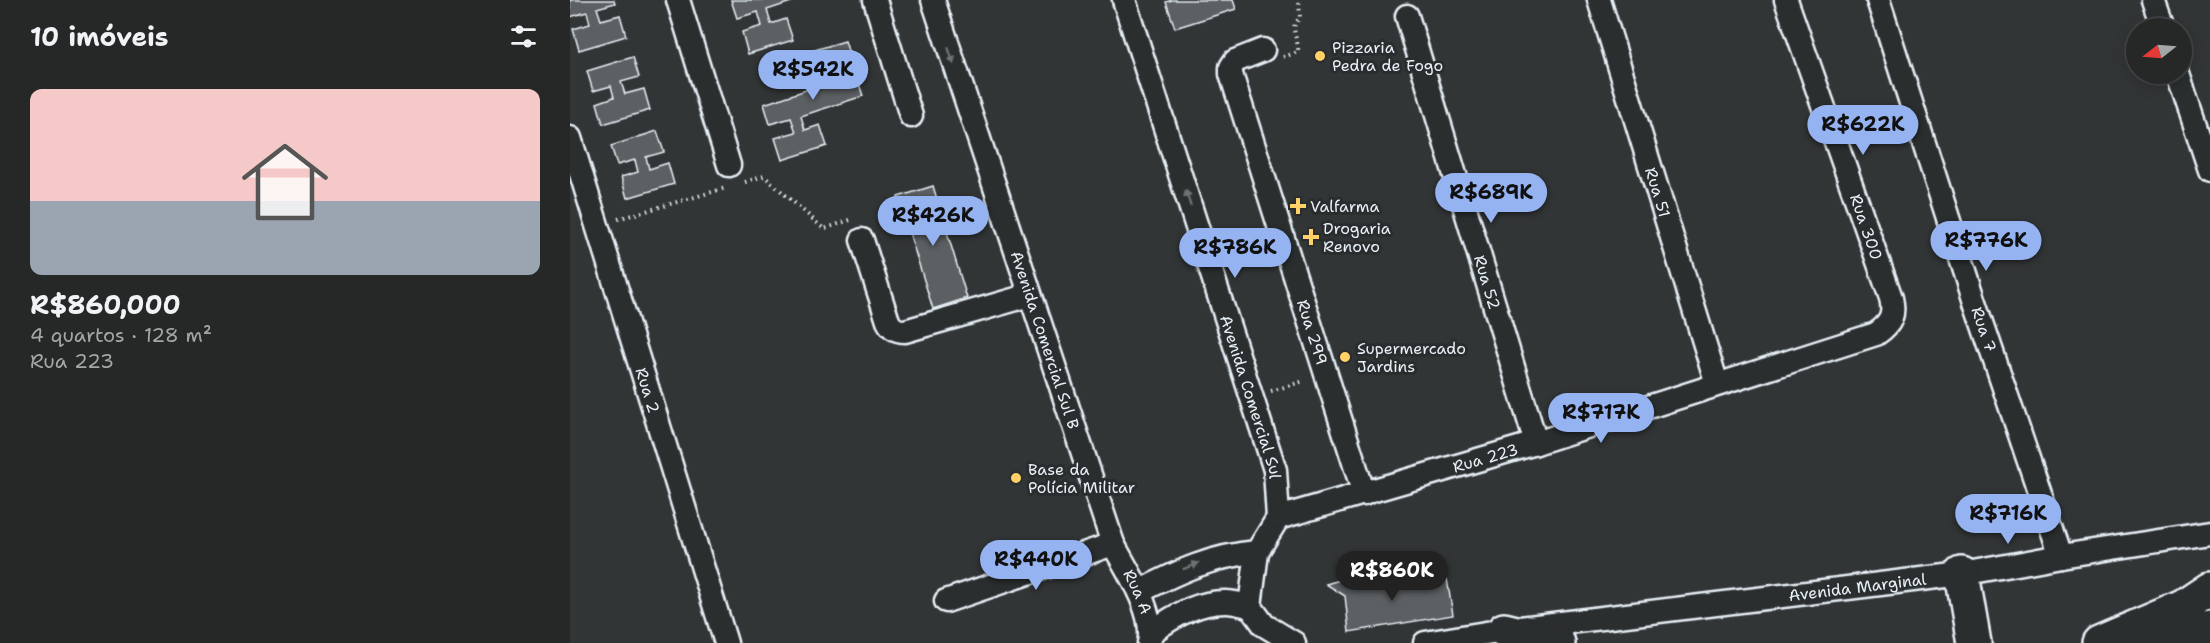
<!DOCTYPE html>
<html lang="pt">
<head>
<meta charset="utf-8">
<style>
  :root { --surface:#262828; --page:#323434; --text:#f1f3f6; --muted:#a4a6a8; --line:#424445; --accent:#95b2f1 }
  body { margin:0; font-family:"Shantell Sans",sans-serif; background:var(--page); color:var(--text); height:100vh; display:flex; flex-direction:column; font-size:22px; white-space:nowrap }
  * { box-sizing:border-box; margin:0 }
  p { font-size:20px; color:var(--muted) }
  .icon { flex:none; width:33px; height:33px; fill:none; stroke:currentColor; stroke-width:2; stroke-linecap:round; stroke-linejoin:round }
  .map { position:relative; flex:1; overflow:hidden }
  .drawer { display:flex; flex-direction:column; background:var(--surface); width:570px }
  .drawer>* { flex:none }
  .needle { width:39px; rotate:253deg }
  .fabs { position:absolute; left:1556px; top:18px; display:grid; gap:12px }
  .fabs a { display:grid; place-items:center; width:66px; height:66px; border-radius:50%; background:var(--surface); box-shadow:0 3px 15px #0003,0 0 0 2px var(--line); font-size:30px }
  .price { position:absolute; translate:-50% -51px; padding:0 14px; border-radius:21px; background:var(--accent); color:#111; font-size:20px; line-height:39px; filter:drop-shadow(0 2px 3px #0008) }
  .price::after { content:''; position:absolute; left:50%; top:36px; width:18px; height:14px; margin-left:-9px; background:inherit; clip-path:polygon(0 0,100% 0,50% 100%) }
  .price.on { background:#222; color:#fff }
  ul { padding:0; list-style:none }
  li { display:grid; align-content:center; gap:12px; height:318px; padding:0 30px }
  li span { display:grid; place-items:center; height:186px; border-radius:12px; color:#555 }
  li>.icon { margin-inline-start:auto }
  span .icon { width:108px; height:108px; fill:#fffc; stroke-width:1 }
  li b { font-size:26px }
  h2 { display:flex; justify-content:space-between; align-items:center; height:72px; padding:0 30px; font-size:26px }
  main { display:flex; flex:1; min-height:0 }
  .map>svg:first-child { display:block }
</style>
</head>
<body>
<main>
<section class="drawer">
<h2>10 imóveis<svg class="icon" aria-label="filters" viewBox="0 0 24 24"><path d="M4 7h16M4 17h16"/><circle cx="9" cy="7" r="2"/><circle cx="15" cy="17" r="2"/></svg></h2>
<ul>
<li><span style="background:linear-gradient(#f6c9c9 60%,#9aa5b1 0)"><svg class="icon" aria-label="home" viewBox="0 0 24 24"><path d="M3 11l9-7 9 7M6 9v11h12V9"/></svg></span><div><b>R$860,000</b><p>4 quartos · 128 m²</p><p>Rua 223</p></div></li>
</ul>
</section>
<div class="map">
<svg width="1640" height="643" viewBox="0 0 1640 643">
  <rect width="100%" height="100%" fill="#323536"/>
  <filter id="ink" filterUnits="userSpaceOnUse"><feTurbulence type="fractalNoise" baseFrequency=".0167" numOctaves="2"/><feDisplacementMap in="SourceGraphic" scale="12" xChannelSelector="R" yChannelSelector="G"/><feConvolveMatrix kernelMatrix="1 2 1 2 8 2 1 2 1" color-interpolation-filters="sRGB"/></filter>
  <g filter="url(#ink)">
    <path fill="#5c6063" stroke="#e8f1f8" stroke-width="1.5" d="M0,0H44L45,3L27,8L31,20L50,15L56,36L9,50L3,29L20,24L17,12L0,17Z
      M161,0H227L197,10L201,24L216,19L223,40L178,54L172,32L192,26L188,12L167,18Z
      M602,0H663L666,9L605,28L596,2Z
      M275,41L281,60L261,66L265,81L286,74L293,96L231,116L235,130L250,125L257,146L212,160L205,138L226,132L221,118L200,124L194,104L257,83L253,69L237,73L231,54Z
      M63,57L69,77L51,82L55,94L74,89L80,110L33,124L27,103L44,97L41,86L23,91L17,71Z
      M87,131L94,152L76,157L79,169L98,163L104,184L57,198L51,177L68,172L65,160L47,165L41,146Z
      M363,186L397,298L363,309L328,197Z
      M801,571L806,589L877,579L883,615L779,632L775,596L756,584Z"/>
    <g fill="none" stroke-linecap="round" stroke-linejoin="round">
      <g stroke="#e8f1f8" stroke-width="27">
        <g id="minor">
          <path d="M108,0L159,165"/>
          <path d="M305,0L341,116"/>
          <path id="s1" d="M363,0L543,544C557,570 586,613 579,643"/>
          <path id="s2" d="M554,0L705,470L708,518L687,552L680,606L694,625L724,643"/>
          <path id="s3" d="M1029,0L1147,384"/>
          <path id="s4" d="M1308,0L1404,299L1491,556"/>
          <path d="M1583,0L1593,28"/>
          <path id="s5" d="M837,16L966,443"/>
          <path id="s6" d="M693,50L665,61L661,67V74L794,494"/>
          <path d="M1608,74L1640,170"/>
          <path id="s7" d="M0,138L156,643"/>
          <path d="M292,240L318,321C322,329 327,331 335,331L460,295"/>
          <path id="s8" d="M708,518L966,443L1306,334C1321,324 1325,315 1321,298L1216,0"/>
          <path d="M569,592C609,571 642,556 687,552"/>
          <path d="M376,601L543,544"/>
          <path d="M582,632C603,616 629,601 657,602C664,602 673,605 680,606"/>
          <path id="s9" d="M855,643L934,630L1392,574L1491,556L1640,533"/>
        </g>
      </g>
      <g stroke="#e8f1f8" stroke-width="38">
        <path id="highway" d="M1392,574L1404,643
          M934,630L988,643
          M1568,640L1640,629
          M1529,643L1613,607L1640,589"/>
      </g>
      <path stroke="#e8f1f8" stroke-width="4" stroke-dasharray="1.5 4.5" stroke-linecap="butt" d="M713,57L728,52C729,41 722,34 725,23L730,18L729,0
        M175,182L194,176L254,229L280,220
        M48,219L156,188
        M701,391L734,381"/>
      <use href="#minor" stroke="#2a2d2e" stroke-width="22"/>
      <use href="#highway" stroke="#2a2d2e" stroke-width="33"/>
    </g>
    <defs><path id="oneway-solid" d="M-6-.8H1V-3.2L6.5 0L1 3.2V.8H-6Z" transform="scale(1.5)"/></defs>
    <g fill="#6c7275">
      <use href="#oneway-solid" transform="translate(381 56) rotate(72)"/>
      <use href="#oneway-solid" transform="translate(618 198) rotate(-108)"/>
      <use href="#oneway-solid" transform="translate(621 566) rotate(-22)"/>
    </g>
  </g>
  <g fill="#ffd166" stroke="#2a2d2e" stroke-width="2">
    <circle cx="750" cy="56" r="6"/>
    <path d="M725 197h6v6h6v6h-6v6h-6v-6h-6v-6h6z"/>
    <path d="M738 228h6v6h6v6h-6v6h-6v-6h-6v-6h6z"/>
    <circle cx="775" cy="357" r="6"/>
    <circle cx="446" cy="478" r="6"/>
  </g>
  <g text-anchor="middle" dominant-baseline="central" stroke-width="6" stroke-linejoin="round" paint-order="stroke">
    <g font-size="16" fill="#e8f1f8" stroke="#2a2d2e" text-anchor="start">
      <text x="762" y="47">Pizzaria<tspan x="762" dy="18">Pedra de Fogo</tspan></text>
      <text x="740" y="206">Valfarma</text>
      <text x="753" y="228">Drogaria<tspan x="753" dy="18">Renovo</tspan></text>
      <text x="787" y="348">Supermercado<tspan x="787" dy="18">Jardins</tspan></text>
      <text x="458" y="469">Base da<tspan x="458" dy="18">Polícia Militar</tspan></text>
    </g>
    <g font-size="16" fill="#e8f1f8" stroke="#2a2d2e">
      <text stroke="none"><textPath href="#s3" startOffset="201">Rua 51</textPath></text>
      <text transform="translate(1296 227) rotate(71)">Rua 300</text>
      <text stroke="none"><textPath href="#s5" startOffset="278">Rua 52</textPath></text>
      <text stroke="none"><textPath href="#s4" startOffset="346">Rua 7</textPath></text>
      <text stroke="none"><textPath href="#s6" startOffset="315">Rua 299</textPath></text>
      <text stroke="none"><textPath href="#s1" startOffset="358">Avenida Comercial Sul B</textPath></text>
      <text stroke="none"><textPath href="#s7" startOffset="264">Rua 2</textPath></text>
      <text stroke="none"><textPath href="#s2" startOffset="417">Avenida Comercial Sul</textPath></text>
      <text stroke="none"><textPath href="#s8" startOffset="216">Rua 223</textPath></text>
      <text stroke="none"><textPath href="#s9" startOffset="436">Avenida Marginal</textPath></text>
      <text stroke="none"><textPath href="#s1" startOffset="627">Rua A</textPath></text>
    </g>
  </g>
</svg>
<div class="fabs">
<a><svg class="needle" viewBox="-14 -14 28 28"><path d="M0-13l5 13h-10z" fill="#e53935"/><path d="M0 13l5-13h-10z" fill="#a4a6a8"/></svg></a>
</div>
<b class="price" style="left:243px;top:101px">R$542K</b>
<b class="price" style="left:1293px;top:156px">R$622K</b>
<b class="price" style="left:921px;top:224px">R$689K</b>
<b class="price" style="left:363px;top:247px">R$426K</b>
<b class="price" style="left:1416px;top:272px">R$776K</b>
<b class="price" style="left:665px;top:279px">R$786K</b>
<b class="price" style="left:1031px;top:444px">R$717K</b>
<b class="price" style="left:1438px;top:545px">R$716K</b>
<b class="price" style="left:466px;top:591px">R$440K</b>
<b class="price on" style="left:822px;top:602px">R$860K</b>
</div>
</main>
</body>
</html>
